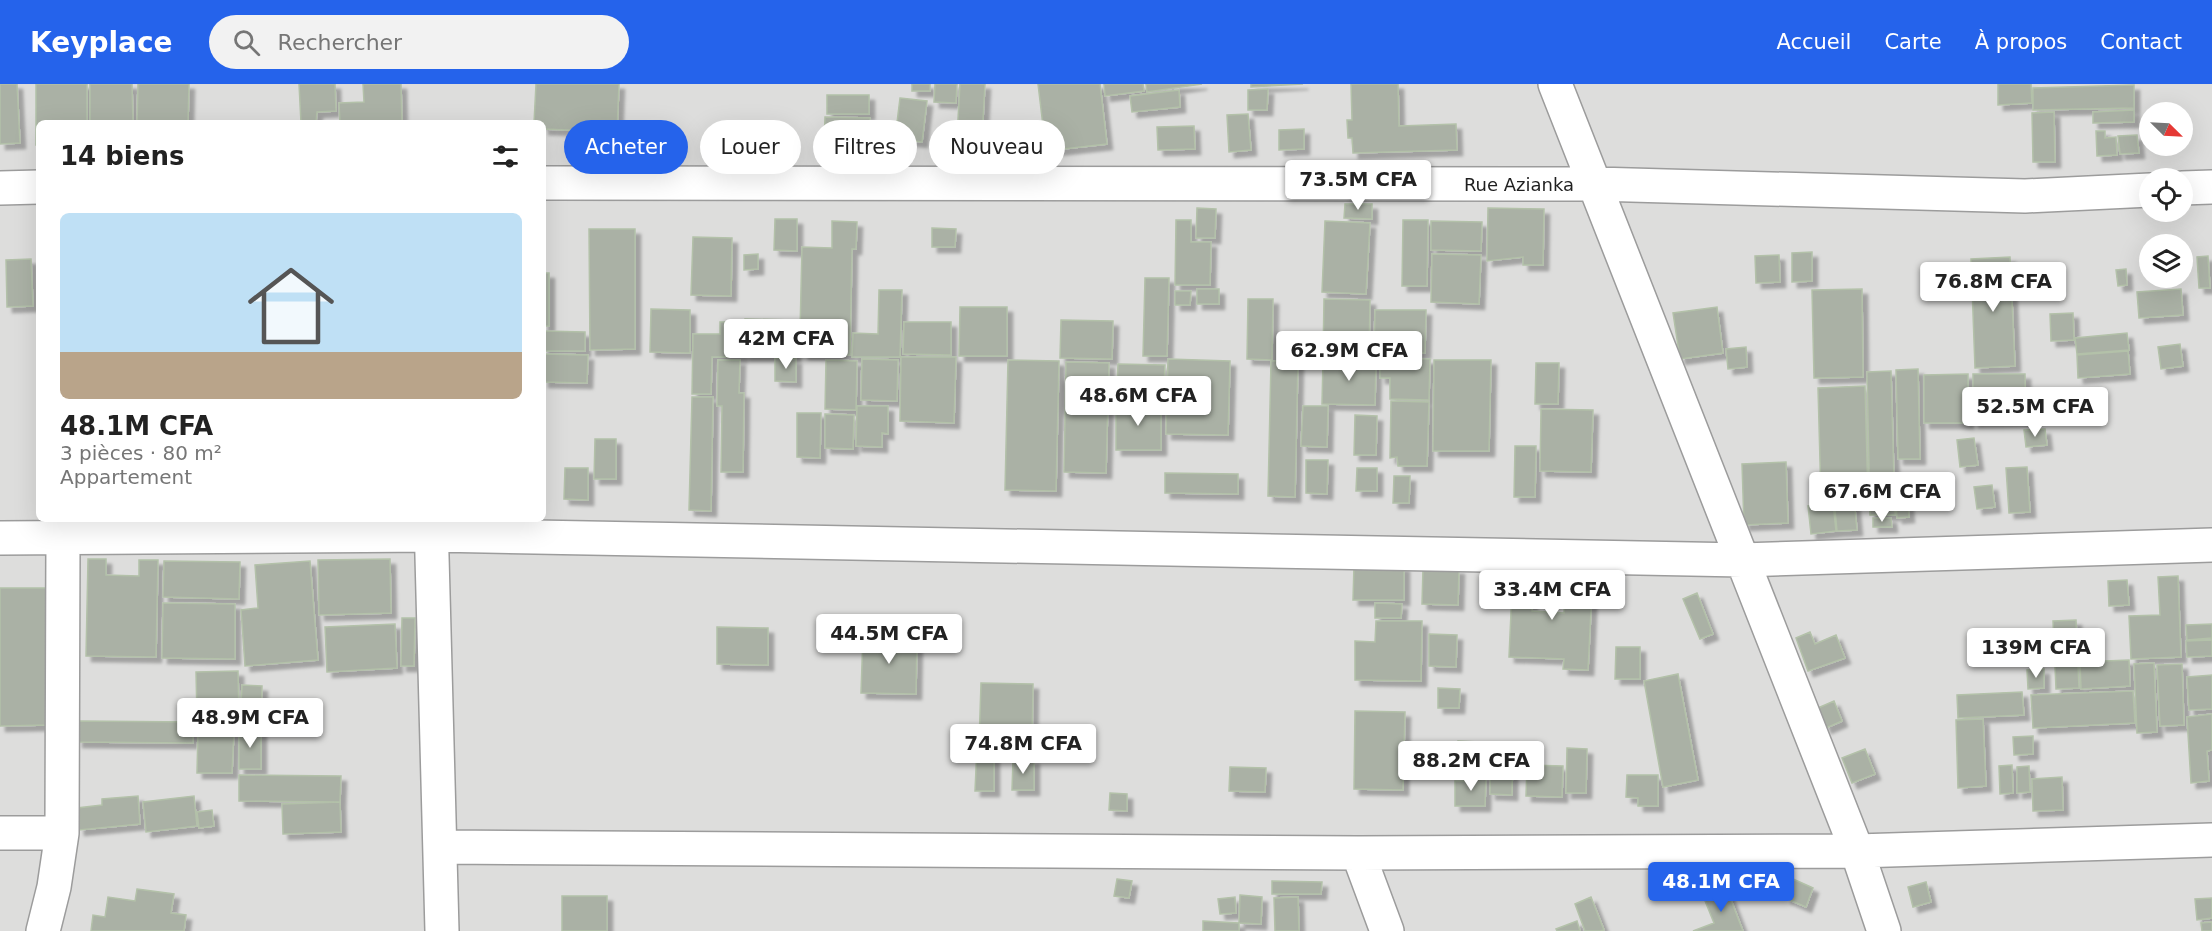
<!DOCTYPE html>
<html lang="fr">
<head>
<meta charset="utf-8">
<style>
  :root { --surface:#fff; --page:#f2f2f2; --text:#222; --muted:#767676; --accent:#2563eb }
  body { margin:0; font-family:"DejaVu Sans",sans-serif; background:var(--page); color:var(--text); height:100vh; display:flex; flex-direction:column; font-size:22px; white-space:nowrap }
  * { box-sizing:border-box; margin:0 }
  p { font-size:20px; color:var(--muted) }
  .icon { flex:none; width:33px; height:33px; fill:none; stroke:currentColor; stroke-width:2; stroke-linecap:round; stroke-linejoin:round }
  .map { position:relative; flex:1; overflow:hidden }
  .sheet { position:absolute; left:36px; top:36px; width:510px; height:402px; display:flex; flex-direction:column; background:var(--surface); border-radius:9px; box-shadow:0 6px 24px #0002 }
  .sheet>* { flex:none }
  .hud { position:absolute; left:564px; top:36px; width:570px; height:54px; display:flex; gap:12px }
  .needle { width:39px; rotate:114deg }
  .tools { position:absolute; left:2139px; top:18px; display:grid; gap:12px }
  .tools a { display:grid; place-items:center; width:54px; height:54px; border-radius:50%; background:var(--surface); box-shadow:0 6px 24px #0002; font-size:30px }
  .price { position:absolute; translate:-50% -51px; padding:0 14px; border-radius:6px; background:#fff; color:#222; font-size:20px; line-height:39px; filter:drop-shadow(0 2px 3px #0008) }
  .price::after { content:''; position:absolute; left:50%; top:36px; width:18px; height:14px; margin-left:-9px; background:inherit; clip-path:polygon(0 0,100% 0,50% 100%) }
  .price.active { background:var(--accent); color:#fff }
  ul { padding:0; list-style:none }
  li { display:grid; align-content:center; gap:12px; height:318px; padding:0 24px }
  li span { display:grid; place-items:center; height:186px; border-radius:9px; color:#555 }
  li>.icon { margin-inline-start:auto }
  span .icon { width:108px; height:108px; fill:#fffc; stroke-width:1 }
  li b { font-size:26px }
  h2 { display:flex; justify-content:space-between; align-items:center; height:72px; padding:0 24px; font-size:26px }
  .chip { padding:0 21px; border-radius:27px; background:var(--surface); box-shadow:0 6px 24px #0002; font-size:21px; line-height:54px }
  .chip.active { background:var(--accent); color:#fff }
  header { display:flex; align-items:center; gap:36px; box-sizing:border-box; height:84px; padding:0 30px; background:var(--accent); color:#fff }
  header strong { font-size:28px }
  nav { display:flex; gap:33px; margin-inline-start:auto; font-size:21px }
  .search { width:420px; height:54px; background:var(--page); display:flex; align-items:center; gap:15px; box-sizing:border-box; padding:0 21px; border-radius:33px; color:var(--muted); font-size:22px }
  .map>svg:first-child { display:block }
</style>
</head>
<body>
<header>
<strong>Keyplace</strong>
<div class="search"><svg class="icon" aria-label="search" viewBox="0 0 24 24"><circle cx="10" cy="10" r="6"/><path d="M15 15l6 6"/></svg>Rechercher</div>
<nav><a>Accueil</a><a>Carte</a><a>À propos</a><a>Contact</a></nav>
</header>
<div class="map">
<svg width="2212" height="847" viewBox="0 0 2212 847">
  <defs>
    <filter id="shadow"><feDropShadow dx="5.5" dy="5.5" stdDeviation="1.5" flood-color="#0004"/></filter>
  </defs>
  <rect width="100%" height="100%" fill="#e8f0e6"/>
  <path fill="#dddddc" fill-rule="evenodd" d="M0,0H2212V847H0ZM2150,28H2182V62H2150ZM39,39H543V435H39ZM2150,94H2182V128H2150ZM2150,160H2182V194H2150Z"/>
  <path fill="#aab1a5" stroke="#b3c1a9" stroke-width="1.5" filter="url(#shadow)" d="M0,0H17L20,59L0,60Z
    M36,0H87V39H39V61H36Z
    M90,0H132L133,39H90Z
    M138,0H189L188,39H137Z
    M299,0H335L336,27L317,28L316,39H301Z
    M363,0H401L402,39H340L339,19L364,18Z
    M536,0H619L617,48L543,45V39H534Z
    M912,0H930V7H912Z
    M935,0H957L956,19L934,18Z
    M960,0H985L982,54L957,53Z
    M1038,0H1100L1107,60L1046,67Z
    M1104,0H1143L1144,7L1105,12Z
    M1146,0H1202L1147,8Z
    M1251,0H1303L1251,3Z
    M1351,0H1398L1399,42L1456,40L1457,66L1353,69L1352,54H1348L1347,36H1352Z
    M1998,0H2031L2032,19L1998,21Z
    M2134,1V24L2033,26V4Z
    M1268,5L1267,26H1248V6Z
    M1179,6L1180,23L1132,28L1130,12Z
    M827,11H869V30H827Z
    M900,14L927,17L922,58L895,55Z
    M2134,26V38L2093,39V28Z
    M2054,28L2055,78H2033L2032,29Z
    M1248,30L1251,66L1229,68L1227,31Z
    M825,33L870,34L869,60L824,59Z
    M1194,42L1195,65L1158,66L1157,43Z
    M1304,45V65L1279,66V46Z
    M2096,47H2105V54L2116,53L2117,71L2097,72Z
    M2137,51L2139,69L2120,70L2118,52Z
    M1345,120H1372V135L1344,134Z
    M1197,124L1216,125L1215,154H1196Z
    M1488,124L1544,125L1543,181H1523V173L1487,177Z
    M775,135H797V167L774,166Z
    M1176,136H1191V158H1211L1210,201H1175Z
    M1403,136H1428L1427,202H1402Z
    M832,137L857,138L856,165H852L850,271L803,270V248H800L802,163L832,164Z
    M1325,137L1370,139L1366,210L1322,208Z
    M1431,137L1482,138L1481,167L1431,166Z
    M932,144L956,145L955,163H932Z
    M589,145H635V265L590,266Z
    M693,153L732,154L731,212L691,211Z
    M1812,168V197L1792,198V169Z
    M758,170V185L744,186V171Z
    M1432,170L1481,171L1479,220L1431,218Z
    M1779,171L1780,198L1756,199L1755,172Z
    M2208,172L2210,204H2199L2197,173Z
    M2010,173L2015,282L1975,284L1971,175Z
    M31,175L33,222L7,223L6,176Z
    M2126,185L2127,201L2118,202L2116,186Z
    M543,189H549V242H543Z
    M1145,194H1169L1167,272H1143Z
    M1197,205H1219V220H1197Z
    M1862,205L1863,293L1814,294L1812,206Z
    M2181,205L2183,231L2139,234L2137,208Z
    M879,206H902L900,273H852L853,249L878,250Z
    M1175,207H1191L1190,221H1175Z
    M1248,215H1273L1272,276L1247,275Z
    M1324,215L1370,216L1369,273L1323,272Z
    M960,223H1007V272H959Z
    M1717,223L1723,269L1680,275L1673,229Z
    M651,225L690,226V269L650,268Z
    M1375,226H1426L1425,269L1374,268Z
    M2073,229L2074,256L2051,257L2050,230Z
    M745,235L796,236L795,272H744Z
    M1061,236L1113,237L1112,275L1060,274Z
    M720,238H742V273H712L711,310H692L693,250H720Z
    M904,238H951V271L903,270Z
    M543,247L585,248V267H543Z
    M2127,249L2129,266L2077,270L2075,254Z
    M2180,260L2183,282L2161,285L2158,263Z
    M1746,263L1747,283L1728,285L1726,265Z
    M2128,267L2130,290L2078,294L2077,271Z
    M543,270L588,271L587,299L543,298Z
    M901,273H956L954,339L900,337Z
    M775,274L796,275V298L775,297Z
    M862,275L898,276L897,317L861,316Z
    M1168,275L1230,277L1228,351L1166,350Z
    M1380,275H1430L1429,316L1390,315V294H1380Z
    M718,276H740L739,309H744L743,388H721L722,322H717Z
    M826,276L857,277L856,326L825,325Z
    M1008,276L1059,277L1056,407L1005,406Z
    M1323,276L1376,277L1375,321L1322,320Z
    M1434,276H1491L1489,367H1433Z
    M1271,277H1298L1295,413L1268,412Z
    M1066,278L1109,279L1106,389L1064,388Z
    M1536,279H1559L1558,320H1535Z
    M1118,280L1165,281L1164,302L1117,301Z
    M1918,285L1920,375H1898L1896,286Z
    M1891,287L1895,431H1870L1867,288Z
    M1968,290V339H1924V291Z
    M1973,290H2025L2026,337L1973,338Z
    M1865,302L1868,413L1821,414L1818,304Z
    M692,313H713L711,427L689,426Z
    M1391,317L1429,318L1427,382H1398L1397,373L1390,374Z
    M1116,319L1161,320V366H1116Z
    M857,322H888V350L882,349V363L856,362Z
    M1303,322H1328L1327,363L1301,362Z
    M1541,325L1593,326L1591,388L1540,387Z
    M797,329H821L820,374L797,373Z
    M825,330L854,331L853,365L825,364Z
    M1355,331L1377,332L1376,371H1354Z
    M2045,345L2047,361L2026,363L2024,346Z
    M1974,354L1978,381L1960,383L1957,356Z
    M595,355H616V395H594Z
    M1515,362H1536L1535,413H1514Z
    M1306,376H1328L1327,410L1306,409Z
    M1786,378L1788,439L1744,441L1742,380Z
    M2027,383L2030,428L2009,429L2006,384Z
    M565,384H588V416L564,415Z
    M1357,384H1377V407H1356Z
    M1165,389L1238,390V410L1165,409Z
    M1394,392H1410L1409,419H1393Z
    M1992,401L1995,423L1977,425L1974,403Z
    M1895,406H1907L1909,433L1897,434Z
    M1854,414L1857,446L1837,447L1834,415Z
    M1833,419L1836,447L1811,450L1808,422Z
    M1873,434H1891L1892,443H1873Z
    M88,475H106V491L139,492V476H158L156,573L86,572Z
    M390,475L391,529L319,531L318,476Z
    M164,477L240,478L239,515L163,513Z
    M310,477L318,576L245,582L241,526L258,524L255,481Z
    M1354,481L1404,482V516H1353Z
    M1423,484L1459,485L1458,521L1422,520Z
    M1513,484L1534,485L1532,527L1564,529L1566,487H1593L1588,586L1563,585L1564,575L1509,573Z
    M2178,492L2181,573L2131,575L2129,532L2160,531L2158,493Z
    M2127,496L2129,521L2109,522L2108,497Z
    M0,504H48L49,641L0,642Z
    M1697,509L1713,550L1700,555L1683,515Z
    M163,519L235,520V575L162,574Z
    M1375,519L1402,520L1401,534H1375Z
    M402,534H415L414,582H401Z
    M2076,536L2079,604L2056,605L2053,537Z
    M1376,537H1422L1421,597L1355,596V557L1375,558Z
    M395,540L397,584L327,588L325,543Z
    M2212,540V554L2187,556L2186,541Z
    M717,543L768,544V581L717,580Z
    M1810,548L1815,560L1836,551L1845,574L1808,587L1796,554Z
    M1429,550L1457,551L1456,583L1429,582Z
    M863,551L917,552L916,610L861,609Z
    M2212,556V572L2187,573L2186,557Z
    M1616,563H1640V595H1615Z
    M2129,576L2130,602L2081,605L2080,578Z
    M2154,579L2157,648L2137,649L2134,580Z
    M2182,580L2184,641L2160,642L2157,581Z
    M2044,585V604L2028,605L2027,586Z
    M238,587L239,632L197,633L196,588Z
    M1678,590L1698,696L1663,703L1644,597Z
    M2212,591V625L2189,626L2187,593Z
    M981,599L1033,600L1032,662L979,661Z
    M242,601L262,602L261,641L240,640Z
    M1438,604L1460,605L1459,624H1438Z
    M2133,607L2135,639L2033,644L2031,611Z
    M2022,608L2024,631L1958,634L1957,611Z
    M1834,617L1842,637L1826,644L1818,624Z
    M1355,627L1405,628L1403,706L1354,705Z
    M2212,630V666L2207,667L2209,697L2191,699L2187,633Z
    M1983,635L1986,702L1958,704L1956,636Z
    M78,637L193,638V659L77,658Z
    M239,645H261V685H239Z
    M198,646H234L232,689H197Z
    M2033,652V670L2014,671L2013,653Z
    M1458,657L1479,658L1478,679H1458Z
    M1491,662H1513L1512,711L1490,710Z
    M977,663H994V707H975Z
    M1567,664L1587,665L1586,709H1566Z
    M1865,665L1875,690L1852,699L1842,674Z
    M1013,675H1034V706H1012Z
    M1527,681L1563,682L1562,713L1526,712Z
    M2012,681L2013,709L2000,710L1999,682Z
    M2029,682L2030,708L2017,709V683Z
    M1230,683L1266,684L1265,708L1229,707Z
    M239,691L341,692L340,718L239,717Z
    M1469,691H1486L1485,722H1455V697H1468Z
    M1627,691H1658V722H1638V714L1626,713Z
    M2062,693L2063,726L2033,727L2032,695Z
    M1110,709L1127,710V727L1109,726Z
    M138,712L140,740L79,746L77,724L102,721V715Z
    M194,712L197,742L146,748L143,718Z
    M340,718L341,748L283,750L282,720Z
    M212,726L214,742L199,744L197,728Z
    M1117,795L1132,797L1129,814L1114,812Z
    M1793,795L1813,804L1806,823L1785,814Z
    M1272,797L1322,798L1321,810H1272Z
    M1926,798L1931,818L1913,823L1908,803Z
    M1726,803L1743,847H1693L1714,839L1703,812Z
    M137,805L174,810L171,829L186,831L184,847H91L93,831L105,833L108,813L135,817Z
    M1240,811L1262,813L1261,840L1239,839Z
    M562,812H607V847H562Z
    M1235,813L1236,829L1220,830L1218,815Z
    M1298,813L1299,847H1275L1274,814Z
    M1591,813L1604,846L1600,847H1585L1575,820Z
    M2212,814V834L2197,836L2195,815Z
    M1203,837L1239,839V847H1203Z
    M1577,837L1580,847H1557L1556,845Z
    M2212,838V847H2202L2201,839Z"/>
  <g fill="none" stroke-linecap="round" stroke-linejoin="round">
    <g stroke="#9c9c9c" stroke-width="36">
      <path id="minor" d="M1555,0L1857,767L1884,847
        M543,99L1596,100L2025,112L2150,106
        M0,104L39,103
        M2182,104L2212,103
        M431,435L442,847
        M0,454L435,451L1742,476L2212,461
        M0,749H62
        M440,763L1358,769L1857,767L2212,756
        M1358,769L1387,847
        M43,847L54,803L62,749L63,455"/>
    </g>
    <use href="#minor" stroke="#fff" stroke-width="33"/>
  </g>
  <g text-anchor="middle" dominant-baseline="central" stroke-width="4.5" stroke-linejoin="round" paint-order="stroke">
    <g font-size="18" fill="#1f1f1f" stroke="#fff">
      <text x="1519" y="100">Rue Azianka</text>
    </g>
  </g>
</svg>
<div class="tools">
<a><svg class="needle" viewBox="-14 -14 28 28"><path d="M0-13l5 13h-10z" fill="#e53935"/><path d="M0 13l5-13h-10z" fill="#767676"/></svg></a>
<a><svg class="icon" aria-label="locate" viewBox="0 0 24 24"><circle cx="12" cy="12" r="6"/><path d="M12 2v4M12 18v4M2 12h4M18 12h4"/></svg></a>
<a><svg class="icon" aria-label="layers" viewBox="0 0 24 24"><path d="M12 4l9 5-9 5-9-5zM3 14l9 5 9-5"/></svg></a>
</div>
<b class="price" style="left:1358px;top:127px">73.5M CFA</b>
<b class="price" style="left:1993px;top:229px">76.8M CFA</b>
<b class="price" style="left:786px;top:286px">42M CFA</b>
<b class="price" style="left:1349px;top:298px">62.9M CFA</b>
<b class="price" style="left:1138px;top:343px">48.6M CFA</b>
<b class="price" style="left:2035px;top:354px">52.5M CFA</b>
<b class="price" style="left:1882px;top:439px">67.6M CFA</b>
<b class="price" style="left:1552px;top:537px">33.4M CFA</b>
<b class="price" style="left:889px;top:581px">44.5M CFA</b>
<b class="price" style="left:2036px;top:595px">139M CFA</b>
<b class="price" style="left:250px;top:665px">48.9M CFA</b>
<b class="price" style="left:1023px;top:691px">74.8M CFA</b>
<b class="price" style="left:1471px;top:708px">88.2M CFA</b>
<b class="price active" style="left:1721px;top:829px">48.1M CFA</b>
<div class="hud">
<a class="chip active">Acheter</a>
<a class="chip">Louer</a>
<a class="chip">Filtres</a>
<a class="chip">Nouveau</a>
</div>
<section class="sheet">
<h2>14 biens<svg class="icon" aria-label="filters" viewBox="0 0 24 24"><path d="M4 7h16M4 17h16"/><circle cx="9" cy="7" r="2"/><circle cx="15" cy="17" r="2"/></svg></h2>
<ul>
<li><span style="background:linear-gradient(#bfe0f5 75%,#b9a48a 0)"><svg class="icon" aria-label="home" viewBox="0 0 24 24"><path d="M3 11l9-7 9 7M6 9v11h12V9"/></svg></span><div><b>48.1M CFA</b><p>3 pièces · 80 m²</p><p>Appartement</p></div></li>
</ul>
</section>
</div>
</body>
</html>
